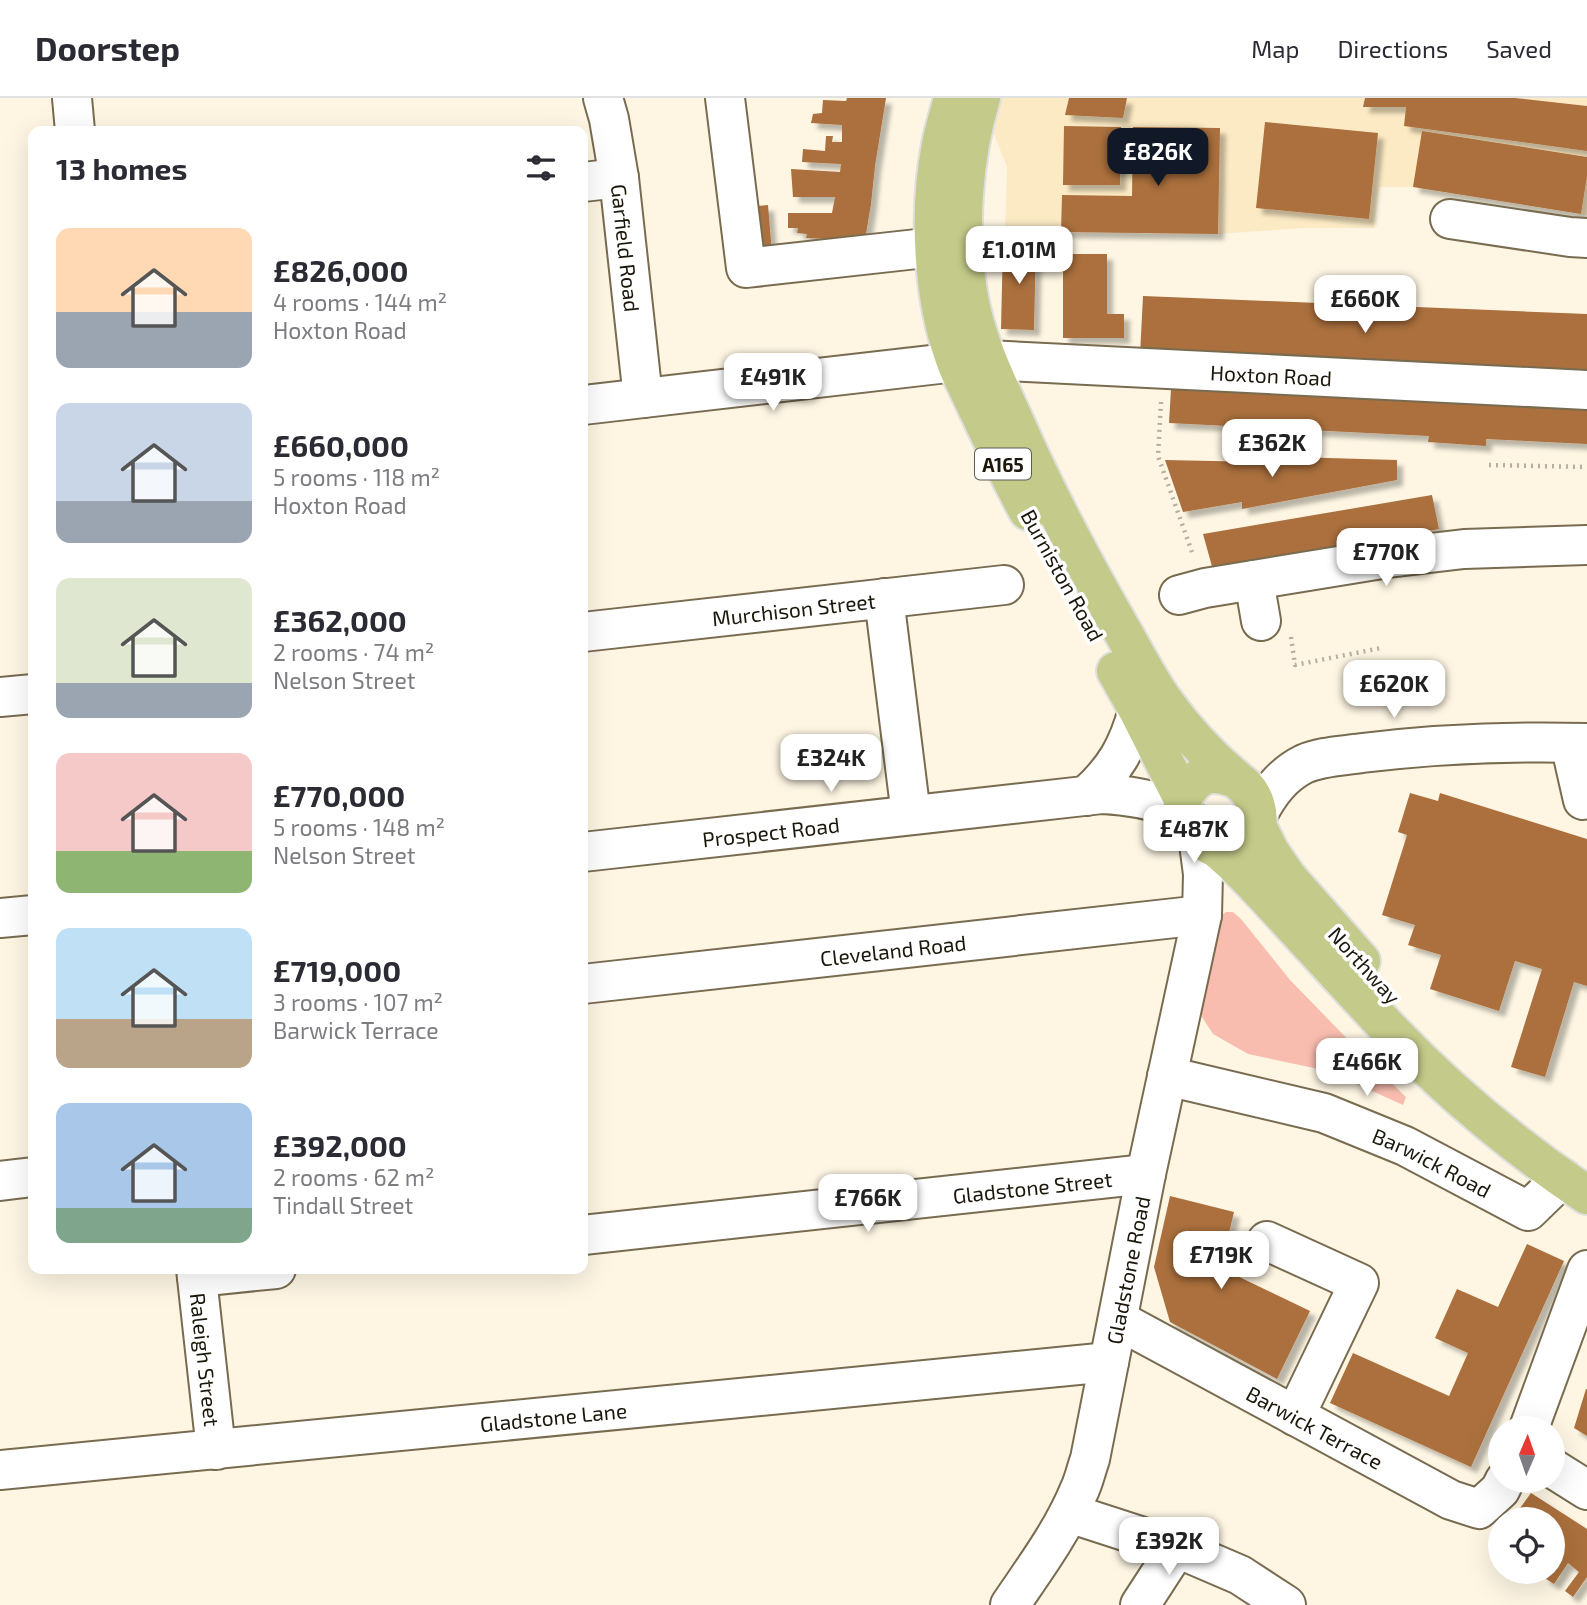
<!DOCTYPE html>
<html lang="en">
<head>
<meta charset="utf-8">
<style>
  :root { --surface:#fff; --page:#f7f7f7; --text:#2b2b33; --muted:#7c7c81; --line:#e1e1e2; --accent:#111827 }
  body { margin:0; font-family:"Exo 2",sans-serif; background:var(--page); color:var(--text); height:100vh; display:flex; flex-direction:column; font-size:26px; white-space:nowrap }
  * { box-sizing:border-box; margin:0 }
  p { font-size:23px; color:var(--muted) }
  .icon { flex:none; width:38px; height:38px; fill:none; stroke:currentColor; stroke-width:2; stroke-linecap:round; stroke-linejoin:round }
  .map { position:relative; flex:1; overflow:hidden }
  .drawer { position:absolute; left:28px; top:28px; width:560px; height:1148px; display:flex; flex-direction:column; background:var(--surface); border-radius:14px; box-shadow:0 7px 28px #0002 }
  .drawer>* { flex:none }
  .needle { width:46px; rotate:2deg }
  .buttons { position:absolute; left:1488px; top:1318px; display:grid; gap:14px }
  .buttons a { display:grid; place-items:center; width:77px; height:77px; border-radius:50%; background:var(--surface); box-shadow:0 7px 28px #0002; font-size:35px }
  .price { position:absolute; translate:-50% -60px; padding:0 16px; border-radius:14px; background:#fff; color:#222; font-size:23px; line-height:46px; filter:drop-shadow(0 2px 4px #0008) }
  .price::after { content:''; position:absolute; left:50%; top:42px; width:21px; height:16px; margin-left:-10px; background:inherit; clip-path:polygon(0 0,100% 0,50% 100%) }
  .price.current { background:var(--accent); color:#fff }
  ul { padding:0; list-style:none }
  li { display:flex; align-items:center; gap:21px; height:175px; padding:0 28px }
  li span { display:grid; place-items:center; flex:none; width:196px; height:140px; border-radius:14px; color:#555 }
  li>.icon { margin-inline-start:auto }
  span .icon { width:84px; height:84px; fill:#fffc; stroke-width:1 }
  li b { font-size:30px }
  h2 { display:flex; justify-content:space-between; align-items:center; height:84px; padding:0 28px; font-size:30px }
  header { display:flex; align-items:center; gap:42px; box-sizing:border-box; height:98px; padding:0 35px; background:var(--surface); border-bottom:2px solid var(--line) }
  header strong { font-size:33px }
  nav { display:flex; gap:38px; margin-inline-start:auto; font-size:24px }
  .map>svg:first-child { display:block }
</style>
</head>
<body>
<header>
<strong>Doorstep</strong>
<nav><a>Map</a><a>Directions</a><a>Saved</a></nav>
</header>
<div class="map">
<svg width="1587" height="1507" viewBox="0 0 1587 1507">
  <defs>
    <filter id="shadow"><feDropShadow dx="6" dy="6" stdDeviation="2" flood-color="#0004"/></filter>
  </defs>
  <rect width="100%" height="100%" fill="#fef6e3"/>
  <path fill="#fceac4" d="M996,0H1587V117L1413,89H1379L1374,130H1304L1218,136L1005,132L1007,69L991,29Z"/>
  <path fill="#f9bdb0" d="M1226,814H1233L1241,821L1290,882L1364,958L1406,999L1403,1007L1328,973L1248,956L1213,936L1202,919V902L1220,818Z"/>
  <path fill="#ab6f3c" filter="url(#shadow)" d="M847,0H886L875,68L871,106L864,148L828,152V141L806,140L807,136L797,135L798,130H788V115H832L835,99H793L791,71L840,74L841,66L802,64L803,51L825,53L826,38H833L832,44H842V27L811,25L813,16L822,15L823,2L846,3Z
    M1069,0H1127L1123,20L1065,17Z
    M1365,0H1515L1587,8V53L1404,28L1406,9H1363Z
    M1265,24L1378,35L1369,121L1256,110Z
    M1064,28L1121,29L1120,87H1063Z
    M1133,29L1220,30L1218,136L1061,134L1062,97L1132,98Z
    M1422,33L1587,59V78L1581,116L1413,89Z
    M768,107L772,156L753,158L748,109Z
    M1003,144H1036L1034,232L1001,231Z
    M1063,156H1107V216H1124V240H1063Z
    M1143,198L1587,216V276L1140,257Z
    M1171,291L1587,310V346L1486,341V348L1428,344L1429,338L1169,325Z
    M1259,358L1397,362V382L1242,411V404L1183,414L1165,362L1260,364Z
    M1432,397L1439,431L1213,472L1203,436Z
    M1410,695L1438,703L1440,695L1587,741V888L1574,884L1545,979L1511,969L1542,871L1515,863L1499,913L1430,891L1441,857L1408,847L1415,827L1382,817L1407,737L1398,734Z
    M1170,1098L1234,1114L1223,1160L1233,1176L1310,1213L1277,1281L1170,1224L1154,1169Z
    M1527,1146L1564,1163L1471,1369L1330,1305L1353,1255L1449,1298L1468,1255L1435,1240L1457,1191L1498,1209Z
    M1586,1291H1587V1338L1574,1330Z
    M1531,1395L1587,1431V1479L1573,1499L1565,1493L1579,1474L1568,1465L1554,1486L1543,1479L1547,1474H1552V1466L1559,1456L1552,1452V1421H1512Z"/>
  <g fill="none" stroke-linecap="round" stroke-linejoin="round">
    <g stroke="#786b50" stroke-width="42">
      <g id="minor">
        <path d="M72,0L75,33"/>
        <path id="s1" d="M603,0L609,21L619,80L643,300"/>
        <path d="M725,0L746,170L935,149"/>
        <path d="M583,84L619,80"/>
        <path d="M1450,121L1570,139L1587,140"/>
        <path id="s2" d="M583,307L956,264L987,262L1587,292"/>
        <path d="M1254,482L1261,523"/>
        <path d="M1179,497L1205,490L1388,460L1464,451L1587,447"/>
        <path d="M884,500L911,717"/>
        <path id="s3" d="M583,534L1004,487"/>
        <path d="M0,599L33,596"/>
        <path d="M1570,645L1583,702"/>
        <path d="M1086,698C1115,672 1128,649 1138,612"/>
        <path d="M1258,716C1269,695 1282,677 1304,666C1322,658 1343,658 1362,655C1436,646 1512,643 1587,645"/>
        <path id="s4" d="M583,754L1102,696C1131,697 1157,703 1184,712"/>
        <path d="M0,820L33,817"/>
        <path id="s5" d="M583,886L1202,817"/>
        <path id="s6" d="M1167,978L1324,1015L1405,1048L1528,1113L1562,1080"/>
        <path d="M0,1083L33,1079"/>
        <path id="s7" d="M583,1137L1146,1076"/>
        <path d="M1267,1143L1359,1185L1295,1318"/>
        <path id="s8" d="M196,1171L216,1352"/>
        <path d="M197,1179L276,1171"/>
        <path id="s9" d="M1118,1222L1451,1402L1479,1411L1500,1392L1505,1382"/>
        <path d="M1529,1330L1587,1172"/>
        <path d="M1552,1370L1587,1392"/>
        <path id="s10" d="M0,1372L1109,1264"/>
        <path d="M1069,1415L1177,1450L1240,1477L1286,1507"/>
        <path id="s11" d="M1010,1507C1035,1470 1062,1434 1079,1393C1084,1383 1086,1372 1090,1361L1146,1076L1202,817L1203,776L1198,738"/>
        <path d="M1140,1507L1177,1450"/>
      </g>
    </g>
    <g stroke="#dfdfdd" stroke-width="42">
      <path id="major" d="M953,0C949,16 944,31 941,47C928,113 932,200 956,264C962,280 971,296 978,312C994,346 1010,380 1028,413
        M981,0C963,59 958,132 968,194C975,239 995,281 1014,322C1045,393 1081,461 1120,529C1134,553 1147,579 1163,602C1185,633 1212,662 1242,686C1267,706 1263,761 1223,752C1202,747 1180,724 1183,702C1184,697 1188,691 1191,688C1203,673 1217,674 1233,680
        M1116,573L1138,612L1183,701
        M1258,730L1270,754L1287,779L1361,863
        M1215,749C1241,770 1264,796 1287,821C1320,857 1354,894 1388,930C1447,992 1515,1049 1587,1097"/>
    </g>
    <path stroke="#b6af9e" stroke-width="4.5" stroke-dasharray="2 5" stroke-linecap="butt" d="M1161,304L1158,358L1193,457
      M1489,367L1587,369
      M1291,539L1295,567L1381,550"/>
    <use href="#minor" stroke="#fff" stroke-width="38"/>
    <use href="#major" stroke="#c4ca89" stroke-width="38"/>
  </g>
  <g text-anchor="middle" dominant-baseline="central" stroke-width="7" stroke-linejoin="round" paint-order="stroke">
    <rect fill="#fff" stroke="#605d54" stroke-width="2" x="975" y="350.5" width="56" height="31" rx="5"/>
    <g font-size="19" font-weight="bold" fill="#1c170b">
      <text x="1003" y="366">A165</text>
    </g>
    <g font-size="21" fill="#1c170b" stroke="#fff">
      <text stroke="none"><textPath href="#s1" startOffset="152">Garfield Road</textPath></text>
      <text stroke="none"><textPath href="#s2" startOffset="691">Hoxton Road</textPath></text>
      <text transform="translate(1063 477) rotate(61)">Burniston Road</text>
      <text stroke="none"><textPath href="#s3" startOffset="212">Murchison Street</textPath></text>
      <text stroke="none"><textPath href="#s4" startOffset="189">Prospect Road</textPath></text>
      <text stroke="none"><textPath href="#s5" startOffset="312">Cleveland Road</textPath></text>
      <text transform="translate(1365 867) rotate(48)">Northway</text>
      <text stroke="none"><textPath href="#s6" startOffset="280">Barwick Road</textPath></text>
      <text stroke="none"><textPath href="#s7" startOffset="452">Gladstone Street</textPath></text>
      <text stroke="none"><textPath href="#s11" startOffset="360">Gladstone Road</textPath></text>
      <text stroke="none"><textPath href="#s8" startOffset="91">Raleigh Street</textPath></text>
      <text stroke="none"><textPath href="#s10" startOffset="556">Gladstone Lane</textPath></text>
      <text stroke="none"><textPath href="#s9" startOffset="224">Barwick Terrace</textPath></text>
    </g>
  </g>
</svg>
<div class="buttons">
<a><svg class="needle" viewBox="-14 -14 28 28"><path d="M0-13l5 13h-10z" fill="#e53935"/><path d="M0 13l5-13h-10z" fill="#7c7c81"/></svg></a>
<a><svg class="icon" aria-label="locate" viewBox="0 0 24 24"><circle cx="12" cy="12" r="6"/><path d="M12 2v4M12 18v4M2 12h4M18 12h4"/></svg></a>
</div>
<b class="price current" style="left:1158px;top:90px">£826K</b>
<b class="price" style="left:1019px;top:188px">£1.01M</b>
<b class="price" style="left:1365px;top:237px">£660K</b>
<b class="price" style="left:773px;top:315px">£491K</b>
<b class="price" style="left:1272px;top:381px">£362K</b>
<b class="price" style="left:1386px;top:490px">£770K</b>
<b class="price" style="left:1394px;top:622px">£620K</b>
<b class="price" style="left:831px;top:696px">£324K</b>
<b class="price" style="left:1194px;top:767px">£487K</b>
<b class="price" style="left:1367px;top:1000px">£466K</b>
<b class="price" style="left:868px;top:1136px">£766K</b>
<b class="price" style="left:1221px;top:1193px">£719K</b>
<b class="price" style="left:1169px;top:1479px">£392K</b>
<section class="drawer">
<h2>13 homes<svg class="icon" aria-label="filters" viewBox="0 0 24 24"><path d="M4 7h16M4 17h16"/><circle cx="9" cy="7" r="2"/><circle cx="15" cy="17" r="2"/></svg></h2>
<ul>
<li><span style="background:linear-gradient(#ffd9b3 60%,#9aa5b1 0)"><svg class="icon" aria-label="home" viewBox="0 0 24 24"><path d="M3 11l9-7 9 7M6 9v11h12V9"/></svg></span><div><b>£826,000</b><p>4 rooms · 144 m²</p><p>Hoxton Road</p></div></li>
<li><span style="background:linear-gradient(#c9d6e8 70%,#9aa5b1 0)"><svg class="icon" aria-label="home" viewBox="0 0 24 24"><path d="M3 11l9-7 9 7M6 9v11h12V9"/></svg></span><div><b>£660,000</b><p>5 rooms · 118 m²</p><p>Hoxton Road</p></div></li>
<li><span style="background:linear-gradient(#dfe7d0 75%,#9aa5b1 0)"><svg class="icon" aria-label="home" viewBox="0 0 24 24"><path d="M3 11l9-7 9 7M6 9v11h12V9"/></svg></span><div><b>£362,000</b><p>2 rooms · 74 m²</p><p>Nelson Street</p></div></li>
<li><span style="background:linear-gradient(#f6c9c9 70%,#8fb573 0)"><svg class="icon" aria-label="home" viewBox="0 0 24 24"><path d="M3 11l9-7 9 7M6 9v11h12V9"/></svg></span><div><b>£770,000</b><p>5 rooms · 148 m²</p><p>Nelson Street</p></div></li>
<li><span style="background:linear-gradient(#bfe0f5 65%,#b9a48a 0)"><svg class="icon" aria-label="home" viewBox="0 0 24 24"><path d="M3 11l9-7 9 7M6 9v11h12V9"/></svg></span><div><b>£719,000</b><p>3 rooms · 107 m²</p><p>Barwick Terrace</p></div></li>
<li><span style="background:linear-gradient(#a9c7e8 75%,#7fa58c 0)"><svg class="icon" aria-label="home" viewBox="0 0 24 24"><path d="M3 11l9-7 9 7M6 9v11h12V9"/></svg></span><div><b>£392,000</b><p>2 rooms · 62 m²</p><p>Tindall Street</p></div></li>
</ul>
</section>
</div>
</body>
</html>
